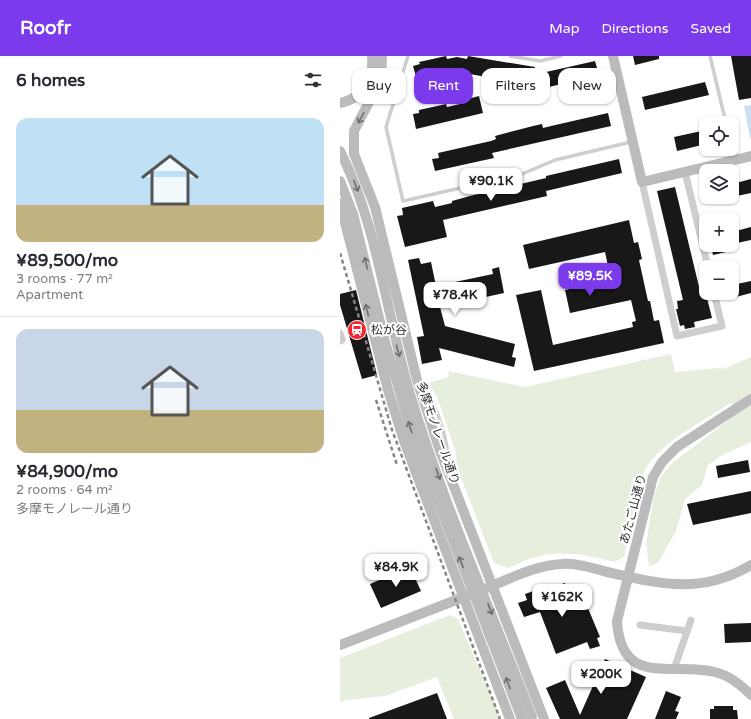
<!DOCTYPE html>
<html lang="en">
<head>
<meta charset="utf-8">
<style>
  :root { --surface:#fff; --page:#f7f7f7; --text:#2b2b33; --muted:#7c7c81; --line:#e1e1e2; --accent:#7c3aed }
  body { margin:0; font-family:"Varela Round","Noto Sans JP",sans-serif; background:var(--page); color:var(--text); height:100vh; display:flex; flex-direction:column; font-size:15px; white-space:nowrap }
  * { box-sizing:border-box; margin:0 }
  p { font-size:13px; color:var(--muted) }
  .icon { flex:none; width:22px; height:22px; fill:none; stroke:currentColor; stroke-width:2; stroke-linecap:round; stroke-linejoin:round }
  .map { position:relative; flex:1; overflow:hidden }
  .panel { display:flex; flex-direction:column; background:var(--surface); width:340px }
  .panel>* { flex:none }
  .banner { position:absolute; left:12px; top:12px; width:339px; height:36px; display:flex; gap:8px }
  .controls { position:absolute; left:359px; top:60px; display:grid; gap:8px }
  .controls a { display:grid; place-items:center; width:40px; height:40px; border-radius:8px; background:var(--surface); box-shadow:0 1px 3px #0004; font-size:20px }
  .price { position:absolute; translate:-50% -34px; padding:0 9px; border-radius:8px; background:#fff; color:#222; font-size:13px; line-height:26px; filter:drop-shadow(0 1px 2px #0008) }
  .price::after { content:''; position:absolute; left:50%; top:24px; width:12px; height:9px; margin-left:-6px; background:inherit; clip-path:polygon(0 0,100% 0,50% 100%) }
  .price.selected { background:var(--accent); color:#fff }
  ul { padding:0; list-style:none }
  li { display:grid; align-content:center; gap:8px; height:212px; padding:0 16px }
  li+li { border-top:1px solid var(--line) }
  li span { display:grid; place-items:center; height:124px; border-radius:12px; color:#555 }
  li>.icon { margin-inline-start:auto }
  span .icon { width:72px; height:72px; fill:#fffc; stroke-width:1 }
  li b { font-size:17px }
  h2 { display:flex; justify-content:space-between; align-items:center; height:48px; padding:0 16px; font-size:17px }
  .pill { padding:0 14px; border-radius:12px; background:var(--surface); box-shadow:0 1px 3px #0004; font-size:14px; line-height:36px }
  .pill.selected { background:var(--accent); color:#fff }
  header { display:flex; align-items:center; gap:24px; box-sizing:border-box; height:56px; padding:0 20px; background:var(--accent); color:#fff }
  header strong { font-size:19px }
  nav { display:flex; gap:22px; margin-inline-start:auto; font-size:14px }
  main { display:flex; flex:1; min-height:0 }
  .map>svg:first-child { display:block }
</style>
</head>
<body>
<header>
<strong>Roofr</strong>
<nav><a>Map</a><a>Directions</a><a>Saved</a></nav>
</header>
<main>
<section class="panel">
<h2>6 homes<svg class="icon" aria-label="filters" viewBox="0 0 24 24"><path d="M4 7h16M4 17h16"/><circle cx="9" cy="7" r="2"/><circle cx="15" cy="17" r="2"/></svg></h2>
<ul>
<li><span style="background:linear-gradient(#bfe0f5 70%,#c2b280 0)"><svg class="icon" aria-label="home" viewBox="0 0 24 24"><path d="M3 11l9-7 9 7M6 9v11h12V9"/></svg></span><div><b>¥89,500/mo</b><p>3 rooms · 77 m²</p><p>Apartment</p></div></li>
<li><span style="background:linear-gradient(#c9d6e8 65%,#c2b280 0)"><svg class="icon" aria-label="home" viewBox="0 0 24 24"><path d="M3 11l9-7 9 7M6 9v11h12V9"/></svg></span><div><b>¥84,900/mo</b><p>2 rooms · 64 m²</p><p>多摩モノレール通り</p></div></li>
</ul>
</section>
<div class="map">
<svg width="411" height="663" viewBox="0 0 411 663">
  <rect width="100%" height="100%" fill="#fff"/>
  <path fill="#e6efde" d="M331,298L335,316L378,312L383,313L411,301V386L382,399L368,409L362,429L345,443L336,475L318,507L309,510L306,488L313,445L320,422L332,407L393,361V349L391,347C367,362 317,389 305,414C295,435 290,477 284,501L275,506C250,500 226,494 200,500C189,502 178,508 168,512L154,507L118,414L115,394L97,340L88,327L109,321L108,315L185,331Z
    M110,559L118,563L161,663H114L97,621L45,640L0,645V602Z"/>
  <path fill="#c9dff0" d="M411,49V82H410L404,50Z"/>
  <path fill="#181818" d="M106,0L107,3L117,1L127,3L128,0L195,11V15L201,16L198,30L112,15L77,24L73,10L80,8L79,6Z
    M293,0H319V3L295,9Z
    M391,0H411V42L399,44Z
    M255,5L259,19L209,31L206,16Z
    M365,26L369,39L305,54L302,41Z
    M139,40L143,57L76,73L73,58L79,57V54L106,48L107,51L120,48V45Z
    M268,57L271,70L152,97L154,102L95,115L92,103L99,102L98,97L151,85L156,83L155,80L193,70L202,68L203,72L211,70Z
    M366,74V88L337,95L334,81Z
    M279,103L282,117L206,135L207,140L103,164L107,181L65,191L57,160L63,159L62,152L93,145L95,151L112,147V145L130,140L206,122V120Z
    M411,123V137L392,141V128Z
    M335,131L361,239L366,238L372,262L354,266L355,271L345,273L344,269L340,270L336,253H338L337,245L343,244L317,135Z
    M289,164L294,187L298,186L302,203L299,204L308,245H310L314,265L319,264L324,287L194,315L176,239L201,234L213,289L293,271L292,266L296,265L291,244L230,257L225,234L271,224L265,196L189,213L183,189Z
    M411,171V184L392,188V176Z
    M371,189H385L386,196L373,199Z
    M79,202L81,208L91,206L96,230L153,218L152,213L159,211L164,237L100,251L105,270L175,288L172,301L176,302L174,311L99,292L102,304L82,308L77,281L84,280L68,204Z
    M411,225V237L392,242V229Z
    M16,234L37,319L22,323L0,249V238Z
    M408,404L410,416L378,422L376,410Z
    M411,435V457L353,469L347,448Z
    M70,511L81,535L41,552L30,528Z
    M225,527L232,547L241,543L242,546L245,545L260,581L257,582L260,590L250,593L247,586L216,598L200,556L184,561L178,547L187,544L185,538L211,529L212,531Z
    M411,567V586L385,587L384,568Z
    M265,603L306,621L287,663H220L206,632L225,624L240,659Z
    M326,635L341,641L335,655L339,656L336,663H315Z
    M97,637L107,663H29V662Z
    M374,650H393V654H397L398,663H370V653H374Z"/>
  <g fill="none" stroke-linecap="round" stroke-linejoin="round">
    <path stroke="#cecece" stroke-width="3.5" d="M68,0L46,71L63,145L182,118L215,104L291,86
      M170,0L200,5L221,0
      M370,0L386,67
      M392,93L394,103
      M84,333C99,353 107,383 109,407"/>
    <path stroke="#cecece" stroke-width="7" d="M345,116L368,211
      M302,126L337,280L382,270L374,237
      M0,277L2,284L0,285
      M300,569L347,575
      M334,613L351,564"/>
    <path stroke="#bbb" stroke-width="10" d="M42,0L41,23L14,75V98L35,151L77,324L99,392L204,663
      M273,0L302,126L411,100
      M0,47C24,42 34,23 32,0
      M0,95C38,170 46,258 70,338C103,448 151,554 192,661
      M0,125L13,158L45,286L73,381L182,663
      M0,147L48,334L64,385L170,663
      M411,343L337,391L322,406L313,421L277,565C281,634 335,604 378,617C390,620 402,630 411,639
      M147,532C171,522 197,509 222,508C237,507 253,512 267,516C320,528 361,539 411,509
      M0,589L129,539"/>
    <path stroke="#868686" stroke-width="2.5" stroke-dasharray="4 3" stroke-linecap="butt" d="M0,197L52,374L160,663
      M36,344L57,409"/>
  </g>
  <defs><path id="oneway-shaft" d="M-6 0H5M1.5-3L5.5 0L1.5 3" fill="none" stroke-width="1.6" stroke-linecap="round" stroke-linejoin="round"/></defs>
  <g stroke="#6f6f6f">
    <use href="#oneway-shaft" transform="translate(21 62) rotate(118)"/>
    <use href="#oneway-shaft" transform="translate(16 130) rotate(69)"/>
    <use href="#oneway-shaft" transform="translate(26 207) rotate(-103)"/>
    <use href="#oneway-shaft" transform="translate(27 254) rotate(-104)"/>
    <use href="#oneway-shaft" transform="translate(58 295) rotate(75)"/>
    <use href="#oneway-shaft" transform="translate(70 371) rotate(-107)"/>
    <use href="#oneway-shaft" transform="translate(98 418) rotate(70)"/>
    <use href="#oneway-shaft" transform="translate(121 506) rotate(-111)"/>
    <use href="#oneway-shaft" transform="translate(150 553) rotate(69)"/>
    <use href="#oneway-shaft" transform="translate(168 627) rotate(-111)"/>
  </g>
  <defs>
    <g id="station-disc" transform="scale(1)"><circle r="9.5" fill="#f5252e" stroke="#fff"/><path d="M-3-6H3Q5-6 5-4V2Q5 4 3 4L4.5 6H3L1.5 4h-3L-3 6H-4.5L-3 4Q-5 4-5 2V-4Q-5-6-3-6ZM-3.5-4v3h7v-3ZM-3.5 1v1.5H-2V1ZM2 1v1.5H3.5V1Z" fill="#fff"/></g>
  </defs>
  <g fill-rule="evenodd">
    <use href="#station-disc" x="17" y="274"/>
  </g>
  <g text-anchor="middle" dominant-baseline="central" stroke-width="4" stroke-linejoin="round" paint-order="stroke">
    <g font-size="12" fill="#313131" stroke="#fff" text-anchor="start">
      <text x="31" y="274">松が谷</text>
    </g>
    <g font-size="12" fill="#313131" stroke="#fff">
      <text transform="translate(98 377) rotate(71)">多摩モノレール通り</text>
      <text transform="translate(293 453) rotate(-75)">あたご山通り</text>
    </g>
  </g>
</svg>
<div class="controls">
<a><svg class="icon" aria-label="locate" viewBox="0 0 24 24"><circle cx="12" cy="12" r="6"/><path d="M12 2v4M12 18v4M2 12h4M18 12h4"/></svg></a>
<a><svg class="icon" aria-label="layers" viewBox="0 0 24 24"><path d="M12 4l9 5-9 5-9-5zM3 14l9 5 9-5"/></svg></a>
<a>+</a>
<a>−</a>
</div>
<b class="price" style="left:151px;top:146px">¥90.1K</b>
<b class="price selected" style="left:250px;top:241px">¥89.5K</b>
<b class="price" style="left:115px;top:260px">¥78.4K</b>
<b class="price" style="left:56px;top:532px">¥84.9K</b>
<b class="price" style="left:222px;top:562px">¥162K</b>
<b class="price" style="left:261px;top:639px">¥200K</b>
<div class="banner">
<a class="pill">Buy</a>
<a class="pill selected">Rent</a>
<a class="pill">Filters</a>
<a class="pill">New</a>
</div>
</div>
</main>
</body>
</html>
